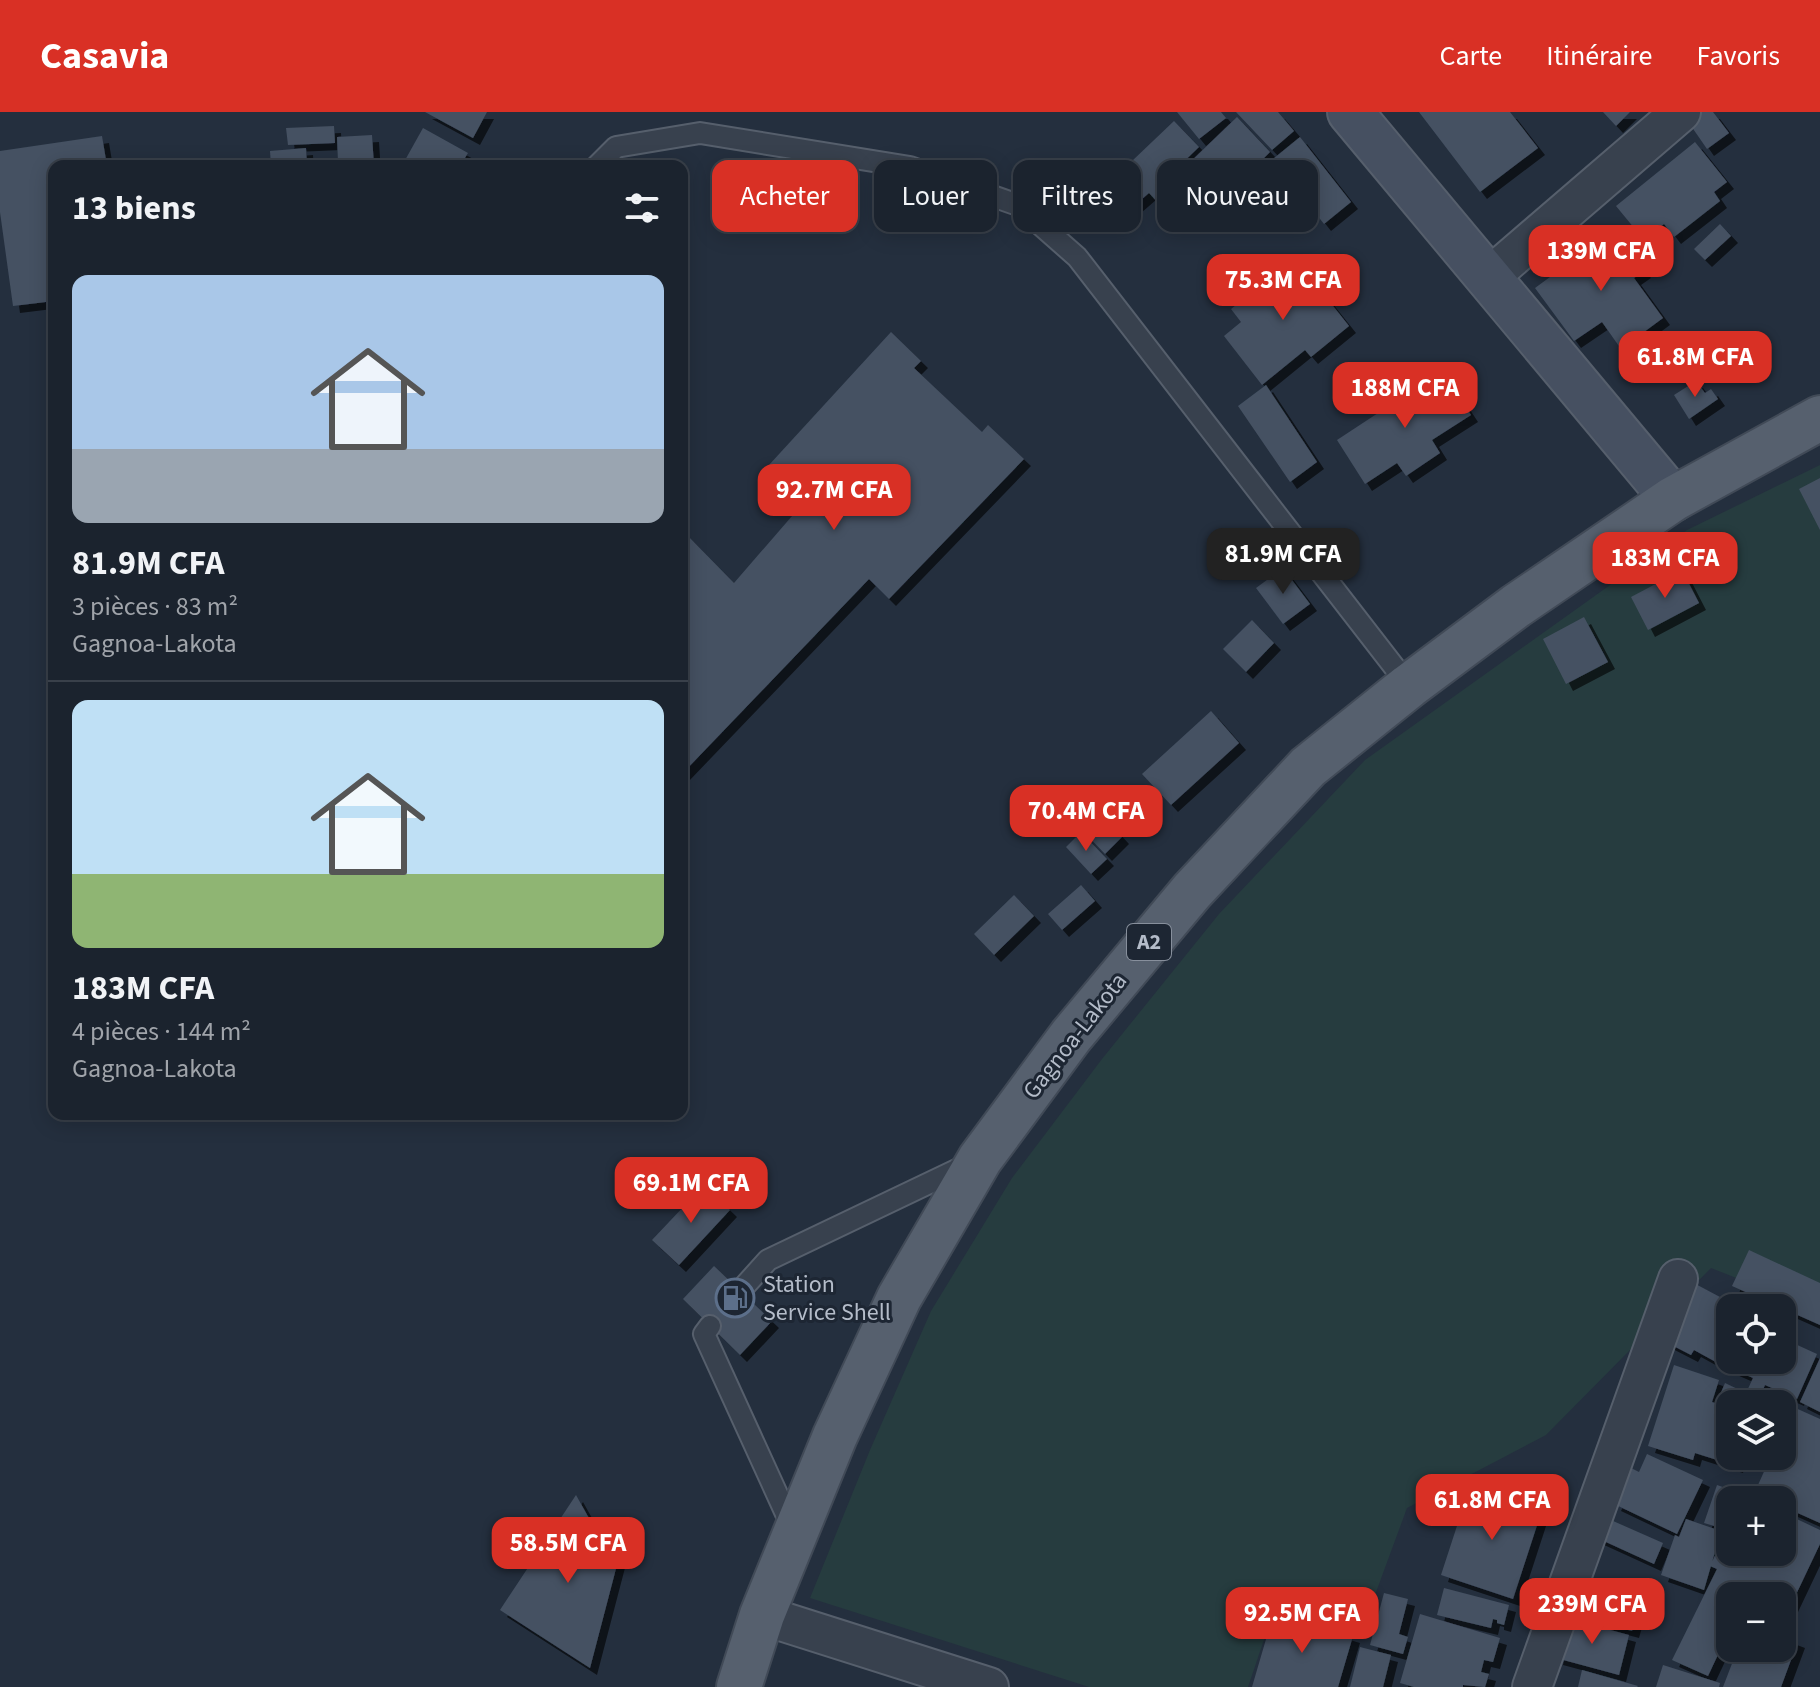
<!DOCTYPE html>
<html lang="fr">
<head>
<meta charset="utf-8">
<style>
  :root { --surface:#1b232e; --page:#242b36; --text:#f1f3f6; --muted:#a0a4aa; --line:#39404a; --accent:#d93025 }
  body { margin:0; font-family:"Source Sans 3",sans-serif; background:var(--page); color:var(--text); height:100vh; display:flex; flex-direction:column; font-size:30px; white-space:nowrap }
  * { box-sizing:border-box; margin:0 }
  p { font-size:26px; color:var(--muted) }
  .icon { flex:none; width:44px; height:44px; fill:none; stroke:currentColor; stroke-width:2; stroke-linecap:round; stroke-linejoin:round }
  .map { position:relative; flex:1; overflow:hidden }
  .panel { position:absolute; left:48px; top:48px; width:640px; height:960px; display:flex; flex-direction:column; background:var(--surface); border-radius:16px; box-shadow:0 4px 20px #0003,0 0 0 2px var(--line) }
  .panel>* { flex:none }
  .top-card { position:absolute; left:712px; top:48px; width:760px; height:72px; display:flex; gap:16px }
  .buttons { position:absolute; left:1716px; top:1182px; display:grid; gap:16px }
  .buttons a { display:grid; place-items:center; width:80px; height:80px; border-radius:16px; background:var(--surface); box-shadow:0 4px 20px #0003,0 0 0 2px var(--line); font-size:40px }
  .price { position:absolute; translate:-50% -68px; padding:0 18px; border-radius:16px; background:var(--accent); color:#fff; font-size:26px; line-height:52px; filter:drop-shadow(0 2px 4px #0008) }
  .price::after { content:''; position:absolute; left:50%; top:48px; width:24px; height:18px; margin-left:-12px; background:inherit; clip-path:polygon(0 0,100% 0,50% 100%) }
  .price.on { background:#222; color:#fff }
  ul { padding:0; list-style:none }
  li { display:grid; align-content:center; gap:16px; height:424px; padding:0 24px }
  li+li { border-top:2px solid var(--line) }
  li span { display:grid; place-items:center; height:248px; border-radius:16px; color:#555 }
  li>.icon { margin-inline-start:auto }
  span .icon { width:144px; height:144px; fill:#fffc; stroke-width:1 }
  li b { font-size:34px }
  h2 { display:flex; justify-content:space-between; align-items:center; height:96px; padding:0 24px; font-size:34px }
  .tag { padding:0 28px; border-radius:16px; background:var(--surface); box-shadow:0 4px 20px #0003,0 0 0 2px var(--line); font-size:28px; line-height:72px }
  .tag.on { background:var(--accent); color:#fff }
  header { display:flex; align-items:center; gap:48px; box-sizing:border-box; height:112px; padding:0 40px; background:var(--accent); color:#fff }
  header strong { font-size:38px }
  nav { display:flex; gap:44px; margin-inline-start:auto; font-size:28px }
  .map>svg:first-child { display:block }
</style>
</head>
<body>
<header>
<strong>Casavia</strong>
<nav><a>Carte</a><a>Itinéraire</a><a>Favoris</a></nav>
</header>
<div class="map">
<svg width="1820" height="1575" viewBox="0 0 1820 1575">
  <defs>
    <filter id="shadow"><feDropShadow dx="7" dy="7" stdDeviation="0" flood-color="#0009"/></filter>
  </defs>
  <rect width="100%" height="100%" fill="#242f3e"/>
  <path fill="#263c3f" d="M1820,353V1199L1711,1156L1546,1323L1407,1396L1361,1521L1274,1498L1248,1575H1089L810,1486L870,1338L931,1199L1012,1066L1102,947L1219,802L1365,648L1687,418Z"/>
  <path fill="#455162" filter="url(#shadow)" d="M425,0H487L473,26Z
    M1177,0H1221L1226,6L1199,27Z
    M1236,0H1278L1294,19L1272,38Z
    M1419,0H1510L1538,36L1480,80Z
    M1603,0H1630L1616,14Z
    M1698,0H1713L1729,21L1707,37L1687,8Z
    M1237,5L1270,40L1258,52L1264,60L1239,84L1233,76L1218,90L1185,55Z
    M1174,9L1199,35L1171,62L1182,73L1161,94L1149,81L1134,94L1111,69Z
    M334,14L335,31L288,33L286,16Z
    M423,16L468,41L460,54H410L404,50Z
    M372,23L374,54H310V52L338,50L337,25Z
    M102,24L107,54H54V189L13,194L0,100V39Z
    M1300,25L1351,90L1324,112L1273,47Z
    M1695,30L1727,70L1714,80L1720,89L1674,125L1664,112L1644,128L1616,94Z
    M306,36L307,54H271L270,39Z
    M1720,112L1731,124L1705,148L1694,137Z
    M1614,118L1644,159L1634,166L1663,206L1621,237L1602,210L1574,229L1535,176Z
    M1295,146L1349,214L1311,245L1305,238L1262,273L1224,224L1241,210L1231,197Z
    M891,220L921,249L914,256L982,320L988,313L1024,347L889,487L869,467L682,662V428L687,423L734,471L805,389L769,353Z
    M1442,259L1471,303L1432,328L1440,341L1406,364L1397,351L1365,372L1337,328Z
    M1696,269L1705,281L1711,277L1718,287L1689,307L1674,283Z
    M1266,273L1317,350L1290,370L1238,294Z
    M1820,366V418L1799,377Z
    M1283,456L1310,492L1283,512L1256,476Z
    M1682,458L1699,491L1648,518L1631,485Z
    M1584,505L1608,550L1566,572L1543,527Z
    M1252,508L1274,531L1246,560L1223,537Z
    M1211,599L1239,631L1171,693L1142,662Z
    M1116,677L1139,703L1123,718L1099,692Z
    M1100,701L1122,725L1105,742L1082,718Z
    M1081,720L1107,747L1091,762L1066,735Z
    M1081,773L1095,789L1062,818L1048,802Z
    M1014,783L1034,804L994,843L974,822Z
    M704,1073L730,1098L679,1153L652,1128Z
    M1749,1138L1820,1171V1213L1732,1174Z
    M714,1154L772,1209L740,1243L683,1187Z
    M1688,1168L1720,1185L1716,1192L1730,1199V1245L1725,1255L1694,1238L1691,1243L1658,1226Z
    M1782,1226L1817,1242L1797,1287L1765,1273L1757,1292H1740L1720,1283L1725,1271L1746,1281L1753,1266L1730,1256L1734,1248H1782Z
    M1820,1246V1300L1800,1290Z
    M1674,1253L1719,1268L1712,1290L1730,1296V1344H1739L1736,1354L1695,1341L1693,1348L1648,1334Z
    M1791,1294L1820,1307V1411L1782,1394V1388H1767L1754,1382L1771,1344H1782V1317Z
    M1647,1342L1703,1368L1677,1422L1614,1392L1631,1356L1639,1360Z
    M1717,1373L1734,1379L1721,1416L1704,1411Z
    M1470,1374L1542,1398L1513,1487L1441,1463Z
    M576,1383L595,1417L624,1426L590,1556L500,1498Z
    M1782,1400L1820,1418V1432L1782,1512V1484H1730V1517L1708,1564L1672,1548L1717,1457L1710,1454L1722,1429L1730,1432V1440H1782Z
    M1604,1405L1663,1431L1654,1452L1595,1425Z
    M1686,1407L1721,1419L1704,1478L1661,1463L1675,1423L1679,1425Z
    M1444,1476L1509,1493L1504,1513L1497,1511V1508L1493,1507L1491,1516L1437,1503Z
    M1384,1481L1408,1487L1399,1522L1408,1525L1403,1542L1370,1533Z
    M1606,1497L1636,1505L1632,1519L1602,1511Z
    M1274,1500L1353,1524L1338,1575H1252Z
    M1420,1502L1500,1526L1493,1550L1484,1548L1481,1560L1489,1562L1485,1575L1463,1573V1575H1414L1400,1571Z
    M1566,1506L1629,1523L1619,1563L1556,1546Z
    M1782,1523L1798,1529L1781,1575H1723L1738,1536H1782Z
    M1360,1535L1391,1543L1383,1575H1350Z
    M1663,1553L1720,1571L1719,1575H1656Z
    M1582,1558L1638,1574L1637,1575H1578Z"/>
  <g fill="none" stroke-linecap="round" stroke-linejoin="round">
    <g stroke="#565f6c" stroke-width="24">
      <path id="lane" d="M597,54L616,35L700,21L910,55L1018,93L1077,145L1409,574
        M741,1178L768,1148L969,1052
        M710,1214L704,1222L793,1417"/>
    </g>
    <g stroke="#565f6c" stroke-width="42">
      <path id="street" d="M1488,166L1681,0
        M762,1503L989,1575
        M1532,1575L1678,1167"/>
    </g>
    <g stroke="#565f6c" stroke-width="48">
      <path id="secondary" d="M1350,0L1673,387"/>
    </g>
    <g stroke="#414a57" stroke-width="48">
      <path id="primary" d="M739,1575L762,1503L835,1324L899,1186L980,1047L1071,924L1192,779L1308,655L1409,574L1516,494L1673,387L1820,306"/>
    </g>
    <use href="#lane" stroke="#38414e" stroke-width="20"/>
    <use href="#street" stroke="#38414e" stroke-width="38"/>
    <use href="#secondary" stroke="#465061" stroke-width="44"/>
    <use href="#primary" stroke="#56606e" stroke-width="44"/>
  </g>
  <defs>
    <g id="fuel-ring" transform="scale(2)"><circle r="9.5" fill="#1d2633" stroke="#5c6f8a" stroke-width="1.5"/><path d="M-5.5-6h7V0h2V4h1.3V-2.5L3-4.5l.8-.8L6-3V5H2.5V1h-1V6h-7ZM-4.2-4.7v3.2H.2V-4.7Z" fill="#5c6f8a"/></g>
  </defs>
  <g fill-rule="evenodd">
    <use href="#fuel-ring" x="735" y="1186"/>
  </g>
  <g text-anchor="middle" dominant-baseline="central" stroke-width="6" stroke-linejoin="round" paint-order="stroke">
    <rect fill="#1d2633" stroke="#878f9c" stroke-width="2" x="1127" y="812" width="44" height="36" rx="6"/>
    <g font-size="22" font-weight="bold" fill="#b4bcc9">
      <text x="1149" y="830">A2</text>
    </g>
    <g font-size="24" fill="#b4bcc9" stroke="#1d2633">
      <text transform="translate(1075 924) rotate(-52)">Gagnoa-Lakota</text>
    </g>
    <g font-size="24" fill="#b4bcc9" stroke="#1d2633" text-anchor="start">
      <text x="763" y="1172">Station<tspan x="763" dy="28">Service Shell</tspan></text>
    </g>
  </g>
</svg>
<div class="buttons">
<a><svg class="icon" aria-label="locate" viewBox="0 0 24 24"><circle cx="12" cy="12" r="6"/><path d="M12 2v4M12 18v4M2 12h4M18 12h4"/></svg></a>
<a><svg class="icon" aria-label="layers" viewBox="0 0 24 24"><path d="M12 4l9 5-9 5-9-5zM3 14l9 5 9-5"/></svg></a>
<a>+</a>
<a>−</a>
</div>
<b class="price" style="left:1601px;top:181px">139M CFA</b>
<b class="price" style="left:1283px;top:210px">75.3M CFA</b>
<b class="price" style="left:1695px;top:287px">61.8M CFA</b>
<b class="price" style="left:1405px;top:318px">188M CFA</b>
<b class="price" style="left:834px;top:420px">92.7M CFA</b>
<b class="price on" style="left:1283px;top:484px">81.9M CFA</b>
<b class="price" style="left:1665px;top:488px">183M CFA</b>
<b class="price" style="left:1086px;top:741px">70.4M CFA</b>
<b class="price" style="left:691px;top:1113px">69.1M CFA</b>
<b class="price" style="left:1492px;top:1430px">61.8M CFA</b>
<b class="price" style="left:568px;top:1473px">58.5M CFA</b>
<b class="price" style="left:1592px;top:1534px">239M CFA</b>
<b class="price" style="left:1302px;top:1543px">92.5M CFA</b>
<div class="top-card">
<a class="tag on">Acheter</a>
<a class="tag">Louer</a>
<a class="tag">Filtres</a>
<a class="tag">Nouveau</a>
</div>
<section class="panel">
<h2>13 biens<svg class="icon" aria-label="filters" viewBox="0 0 24 24"><path d="M4 7h16M4 17h16"/><circle cx="9" cy="7" r="2"/><circle cx="15" cy="17" r="2"/></svg></h2>
<ul>
<li><span style="background:linear-gradient(#a9c7e8 70%,#9aa5b1 0)"><svg class="icon" aria-label="home" viewBox="0 0 24 24"><path d="M3 11l9-7 9 7M6 9v11h12V9"/></svg></span><div><b>81.9M CFA</b><p>3 pièces · 83 m²</p><p>Gagnoa-Lakota</p></div></li>
<li><span style="background:linear-gradient(#bfe0f5 70%,#8fb573 0)"><svg class="icon" aria-label="home" viewBox="0 0 24 24"><path d="M3 11l9-7 9 7M6 9v11h12V9"/></svg></span><div><b>183M CFA</b><p>4 pièces · 144 m²</p><p>Gagnoa-Lakota</p></div></li>
</ul>
</section>
</div>
</body>
</html>
